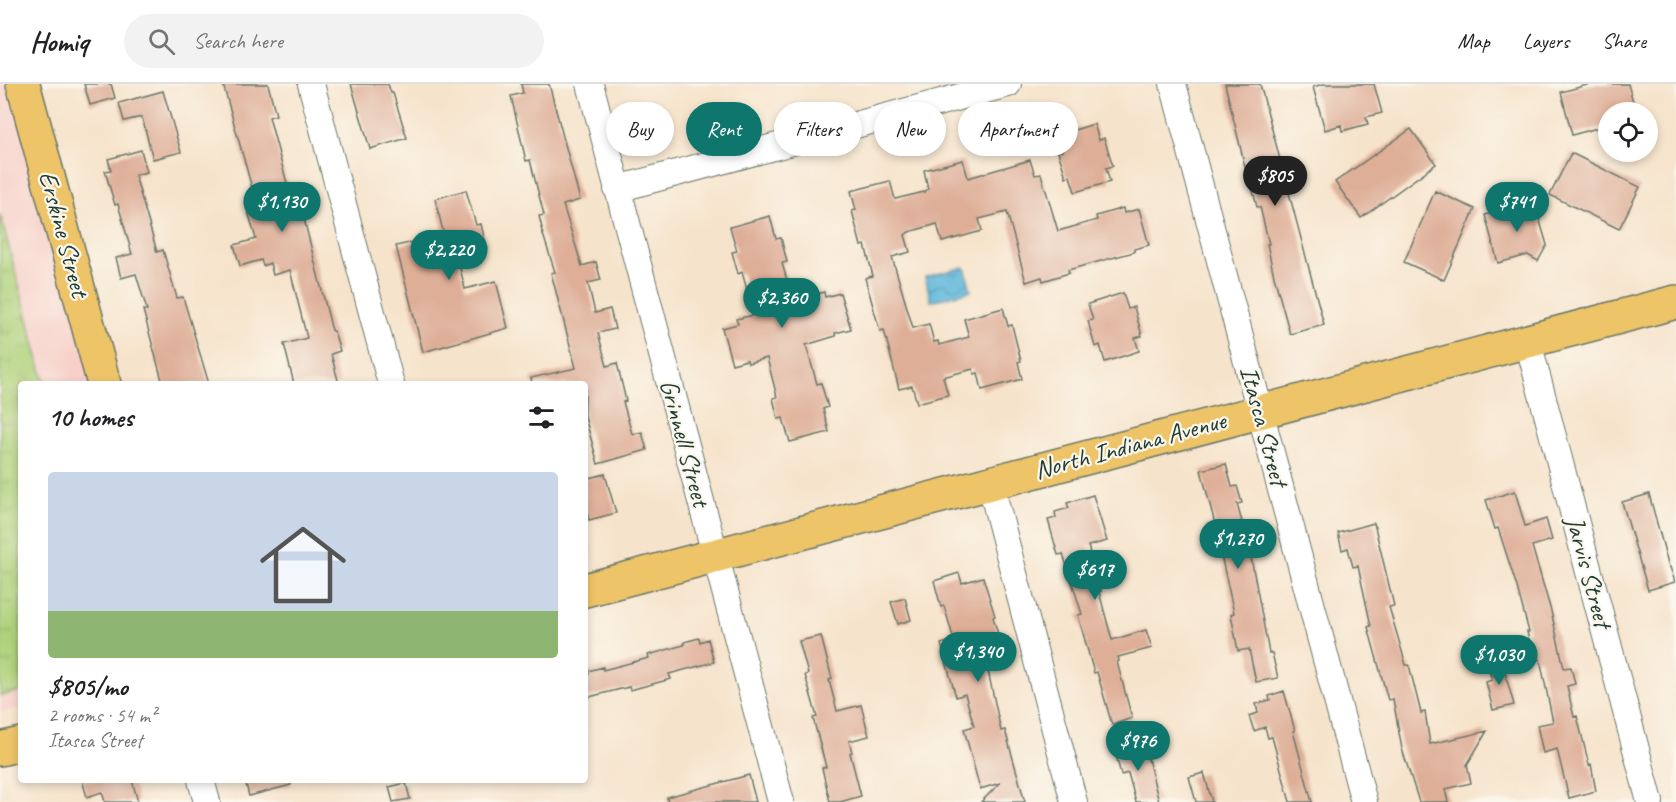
<!DOCTYPE html>
<html lang="en">
<head>
<meta charset="utf-8">
<style>
  :root { --surface:#fff; --page:#f2f2f2; --text:#202124; --muted:#757577; --line:#e0e0e0; --accent:#0f766e }
  body { margin:0; font-family:Caveat,sans-serif; background:var(--page); color:var(--text); height:100vh; display:flex; flex-direction:column; font-size:22px; white-space:nowrap }
  * { box-sizing:border-box; margin:0 }
  p { font-size:20px; color:var(--muted) }
  .icon { flex:none; width:33px; height:33px; fill:none; stroke:currentColor; stroke-width:2; stroke-linecap:round; stroke-linejoin:round }
  .map { position:relative; flex:1; overflow:hidden }
  .panel { position:absolute; left:18px; top:297px; width:570px; height:402px; display:flex; flex-direction:column; background:var(--surface); border-radius:6px; box-shadow:0 3px 9px #0003 }
  .panel>* { flex:none }
  .top-card { position:absolute; left:606px; top:18px; width:570px; height:54px; display:flex; gap:12px }
  .tools { position:absolute; left:1598px; top:18px; display:grid; gap:12px }
  .tools a { display:grid; place-items:center; width:60px; height:60px; border-radius:50%; background:var(--surface); box-shadow:0 3px 9px #0003; font-size:30px }
  .price { position:absolute; translate:-50% -51px; padding:0 14px; border-radius:21px; background:var(--accent); color:#fff; font-size:20px; line-height:39px; filter:drop-shadow(0 2px 3px #0008) }
  .price::after { content:''; position:absolute; left:50%; top:36px; width:18px; height:14px; margin-left:-9px; background:inherit; clip-path:polygon(0 0,100% 0,50% 100%) }
  .price.selected { background:#222; color:#fff }
  ul { padding:0; list-style:none }
  li { display:grid; align-content:center; gap:12px; height:318px; padding:0 30px }
  li+li { border-top:2px solid var(--line) }
  li span { display:grid; place-items:center; height:186px; border-radius:6px; color:#555 }
  li>.icon { margin-inline-start:auto }
  span .icon { width:108px; height:108px; fill:#fffc; stroke-width:1 }
  li b { font-size:26px }
  h2 { display:flex; justify-content:space-between; align-items:center; height:72px; padding:0 30px; font-size:26px }
  .chip { padding:0 21px; border-radius:27px; background:var(--surface); box-shadow:0 3px 9px #0003; font-size:21px; line-height:54px }
  .chip.selected { background:var(--accent); color:#fff }
  header { display:flex; align-items:center; gap:36px; box-sizing:border-box; height:84px; padding:0 30px; background:var(--surface); border-bottom:2px solid var(--line) }
  header strong { font-size:28px }
  nav { display:flex; gap:33px; margin-inline-start:auto; font-size:21px }
  .search { width:420px; height:54px; background:var(--page); display:flex; align-items:center; gap:15px; box-sizing:border-box; padding:0 21px; border-radius:33px; color:var(--muted); font-size:22px }
  .map>svg:first-child { display:block }
</style>
</head>
<body>
<header>
<strong>Homiq</strong>
<div class="search"><svg class="icon" aria-label="search" viewBox="0 0 24 24"><circle cx="10" cy="10" r="6"/><path d="M15 15l6 6"/></svg>Search here</div>
<nav><a>Map</a><a>Layers</a><a>Share</a></nav>
</header>
<div class="map">
<svg width="1676" height="718" viewBox="0 0 1676 718">
  <defs>
    <pattern id="grass-tufts" width="24" height="20" patternUnits="userSpaceOnUse" patternTransform="scale(1.5)"><rect width="24" height="20" fill="#afd17a"/><path d="M3 7l-1-3M5 7V3M7 7l1-3M15 17l-1-3M17 17v-4M19 17l1-3" fill="none" stroke="#96b46a"/></pattern>
    <pattern id="water-waves" width="16" height="10" patternUnits="userSpaceOnUse" patternTransform="scale(1.5)"><rect width="16" height="10" fill="#5eb7db"/><path d="M0 5q4-4 8 0t8 0" fill="none" stroke="#4d96b2"/></pattern>
  </defs>
  <rect width="100%" height="100%" fill="#fbf7ec"/>
  <filter id="ink" filterUnits="userSpaceOnUse"><feTurbulence type="fractalNoise" baseFrequency=".0167" numOctaves="2"/><feDisplacementMap in="SourceGraphic" scale="12" xChannelSelector="R" yChannelSelector="G"/><feConvolveMatrix kernelMatrix="1 2 1 2 8 2 1 2 1" color-interpolation-filters="sRGB"/></filter>
  <filter id="wash" filterUnits="userSpaceOnUse"><feTurbulence type="fractalNoise" baseFrequency=".008" numOctaves="4" result="noise"/><feDisplacementMap in="SourceGraphic" scale="24" xChannelSelector="R" yChannelSelector="G"/><feGaussianBlur stdDeviation="1.35" result="paint"/><feColorMatrix in="noise" values="0 0 0 0 0 0 0 0 0 0 0 0 0 0 0 0 0 1.4 0 .05"/><feComposite in="paint" operator="in"/></filter>
  <g filter="url(#wash)">
    <rect width="100%" height="100%" fill="#f6e3cb"/>
    <path fill="#f7d0c9" d="M0,0H14L94,300H21V624L0,629Z"/>
    <path fill="url(#grass-tufts)" stroke="#678757" stroke-width="1.5" d="M0,130L45,300H21V607L0,612Z"/>
    <path fill="url(#water-waves)" stroke="#3e7a88" stroke-width="1.5" d="M965,183L971,207L931,217L925,193Z"/>
    <g id="blocks">
      <path fill="#deae97" d="M84,0H111L115,14L90,21Z
        M223,0H268L276,31L269,33L280,74L292,117L301,114L306,134L304,135L332,247H334L340,267L331,270L339,300H294L284,260L307,254L290,186L273,191L270,179L263,182L261,176L240,182L234,161L256,155L245,117L255,115Z
        M351,0H388L391,9H393L407,54L370,65Z
        M521,0H549L580,116L563,121L582,182L596,178L601,196L588,199L595,229L610,225L615,245L598,249L607,282L617,279L626,317L623,318L632,350L642,348L647,366L598,380L585,333V300H532L531,294L576,284L551,189L555,188L541,144H542L539,132L544,131L530,76L526,77L511,12L523,9Z
        M1225,0H1260L1324,241L1290,250L1274,192L1267,160H1269L1260,123H1257L1249,91H1247Z
        M1323,0H1374L1382,29L1366,33L1368,40L1342,47L1341,41L1325,46L1313,3Z
        M1591,0H1628L1636,28H1608V41L1572,51L1561,8Z
        M163,7L181,68L153,75L142,33L124,37L119,19Z
        M1094,40L1099,56L1104,54L1113,82L1106,84L1110,98L1075,108L1070,92L1066,93L1058,68L1063,67L1058,51Z
        M1411,45L1436,80L1361,134L1335,98Z
        M141,66L147,88L135,91L157,168L163,166L177,214L183,213L209,300H163L143,226H147L136,190L121,194L116,174L132,170L118,120L115,121L105,87L111,86L108,75Z
        M1571,69L1640,103L1619,145L1550,111Z
        M963,76L968,94L1030,76L1035,91L1041,90L1058,147L1097,136L1096,132L1123,124L1124,129L1139,125L1149,161L1134,165V168L1068,186L1069,189L1043,197L1042,193L1026,198L1007,128L979,135L982,147L942,158L937,140L909,148L905,151L910,168L892,173L913,244L929,240L934,258L938,257L939,261L969,253L964,235L1003,224L1008,242L1012,241L1021,277L1018,278L1022,295L982,306L978,289L974,290L973,285L943,293L948,311L917,319L912,302L899,305L884,246L880,247L865,194L873,192L865,161L861,162L852,127L856,126L851,107L890,97L895,115L924,108L928,105L924,86Z
        M466,106L476,141L481,140L486,161L456,167L465,205L496,197L508,244L423,268L396,162L444,151L435,115Z
        M1435,107L1475,125L1444,196L1404,178Z
        M1534,117L1547,161L1538,177L1528,171L1498,179L1485,131Z
        M770,132L776,155L781,154L787,178L782,179L793,217L824,208L825,213L840,209L851,245L835,249L836,252L806,261L817,300L821,299L828,323L823,325L829,348L790,358L783,334L778,335L773,314L777,313L767,274L748,279L747,276L732,280L722,244L738,240L736,235L754,231L742,188L738,190L732,168L737,167L730,143Z
        M1123,209L1128,225L1134,223L1142,252L1135,254L1139,267L1105,278L1100,261L1095,263L1088,237L1093,236L1088,220Z
        M1226,380L1232,403L1237,402L1242,419L1237,420L1249,463L1269,569H1272L1278,594L1256,598L1249,565L1238,567L1231,530L1234,529L1221,471L1214,473L1205,443L1215,440L1201,386Z
        M605,390L616,429L589,436L585,422V395Z
        M1515,407L1525,442L1546,435L1552,456L1532,462L1551,527L1564,584L1571,583L1575,600L1567,602L1574,633L1577,632L1589,681L1591,680L1596,707L1569,714L1557,665L1543,669L1537,641L1553,638L1540,575L1534,577L1527,548H1529L1517,503L1498,444L1495,445L1486,416Z
        M1649,410L1669,483H1670L1675,498L1648,506L1622,418Z
        M1093,411L1107,457L1088,462L1101,507L1099,508L1112,556L1146,546L1152,564L1118,573L1119,577L1117,578L1132,634L1112,641L1097,588L1094,589L1078,531L1082,530L1063,470L1058,471L1048,436L1056,434L1055,428L1069,424L1067,419Z
        M1374,439L1394,522L1389,523L1406,581H1409L1421,629L1425,628L1430,660L1487,647L1467,681L1471,699L1445,705L1448,718H1419L1402,665L1393,615L1388,616L1368,543L1371,542L1358,482L1353,483L1348,464L1342,466L1338,449Z
        M959,489L962,499L983,493L995,532L993,533L1003,568L985,573L1001,647L1005,646L1025,718H981L1000,699L980,705L964,645L974,642L965,610L956,613L941,560L954,556L944,522L941,523L934,497Z
        M905,514L911,536L898,540L891,518Z
        M821,552L832,595L829,596L837,627L861,621L869,652L849,657L852,668L850,669L861,712L840,718H830L822,684L826,683L813,634L817,633L805,591L808,590L799,557Z
        M699,554L700,558L708,555L714,578L669,590L671,595L630,606L629,603L585,614V591L589,590L588,587L603,583V586L649,574L648,571L684,561V558Z
        M1501,575L1514,621L1493,626L1486,598L1492,596L1487,579Z
        M1284,607L1295,647H1293L1312,718H1290L1272,653L1268,654L1265,643L1254,647L1249,632L1258,629L1256,620L1270,616L1269,612Z
        M1144,659L1159,718H1136L1128,689L1121,691L1115,667Z
        M1204,689L1212,718H1196L1189,693Z
        M749,691L756,718H668L667,713Z
        M82,696H132L138,718H105L102,708L87,713Z
        M245,696H290L291,701L249,712Z
        M406,699L410,715L393,718L389,703Z"/>
    </g>
  </g>
  <g filter="url(#ink)">
    <use href="#blocks" fill-opacity="0" stroke="#6a7769" stroke-width="1.5"/>
    <g fill="none" stroke-linecap="round" stroke-linejoin="round">
      <g stroke="#6a7769" stroke-width="28">
        <path id="minor" d="M311,0L391,300
          M590,0L781,718
          M1173,0L1364,718
          M617,105L1008,0
          M1528,258L1650,718
          M990,398L1074,718
          M201,696L207,718"/>
      </g>
      <g stroke="#6a7769" stroke-width="36">
        <path id="major" d="M23,0L104,300
          M585,506L1676,218
          M0,665L21,660"/>
      </g>
      <use href="#minor" stroke="#fff" stroke-width="26"/>
      <use href="#major" stroke="#eec469" stroke-width="33"/>
    </g>
  </g>
  <g text-anchor="middle" dominant-baseline="central" stroke-width="4.5" stroke-linejoin="round" paint-order="stroke">
    <g font-size="26" fill="#1f3d34" stroke="#fbf7ec">
      <text transform="translate(64 150) rotate(75)">Erskine Street</text>
      <text transform="translate(1264 342) rotate(75)">Itasca Street</text>
      <text transform="translate(685 359) rotate(75)">Grinnell Street</text>
      <text transform="translate(1130 361) rotate(-15)">North Indiana Avenue</text>
      <text transform="translate(1589 488) rotate(75)">Jarvis Street</text>
    </g>
  </g>
</svg>
<div class="tools">
<a><svg class="icon" aria-label="locate" viewBox="0 0 24 24"><circle cx="12" cy="12" r="6"/><path d="M12 2v4M12 18v4M2 12h4M18 12h4"/></svg></a>
</div>
<b class="price selected" style="left:1275px;top:123px">$805</b>
<b class="price" style="left:282px;top:149px">$1,130</b>
<b class="price" style="left:1517px;top:149px">$741</b>
<b class="price" style="left:449px;top:197px">$2,220</b>
<b class="price" style="left:782px;top:245px">$2,360</b>
<b class="price" style="left:1238px;top:486px">$1,270</b>
<b class="price" style="left:1095px;top:517px">$617</b>
<b class="price" style="left:978px;top:599px">$1,340</b>
<b class="price" style="left:1499px;top:602px">$1,030</b>
<b class="price" style="left:1138px;top:688px">$976</b>
<div class="top-card">
<a class="chip">Buy</a>
<a class="chip selected">Rent</a>
<a class="chip">Filters</a>
<a class="chip">New</a>
<a class="chip">Apartment</a>
</div>
<section class="panel">
<h2>10 homes<svg class="icon" aria-label="filters" viewBox="0 0 24 24"><path d="M4 7h16M4 17h16"/><circle cx="9" cy="7" r="2"/><circle cx="15" cy="17" r="2"/></svg></h2>
<ul>
<li><span style="background:linear-gradient(#c9d6e8 75%,#8fb573 0)"><svg class="icon" aria-label="home" viewBox="0 0 24 24"><path d="M3 11l9-7 9 7M6 9v11h12V9"/></svg></span><div><b>$805/mo</b><p>2 rooms · 54 m²</p><p>Itasca Street</p></div></li>
</ul>
</section>
</div>
</body>
</html>
